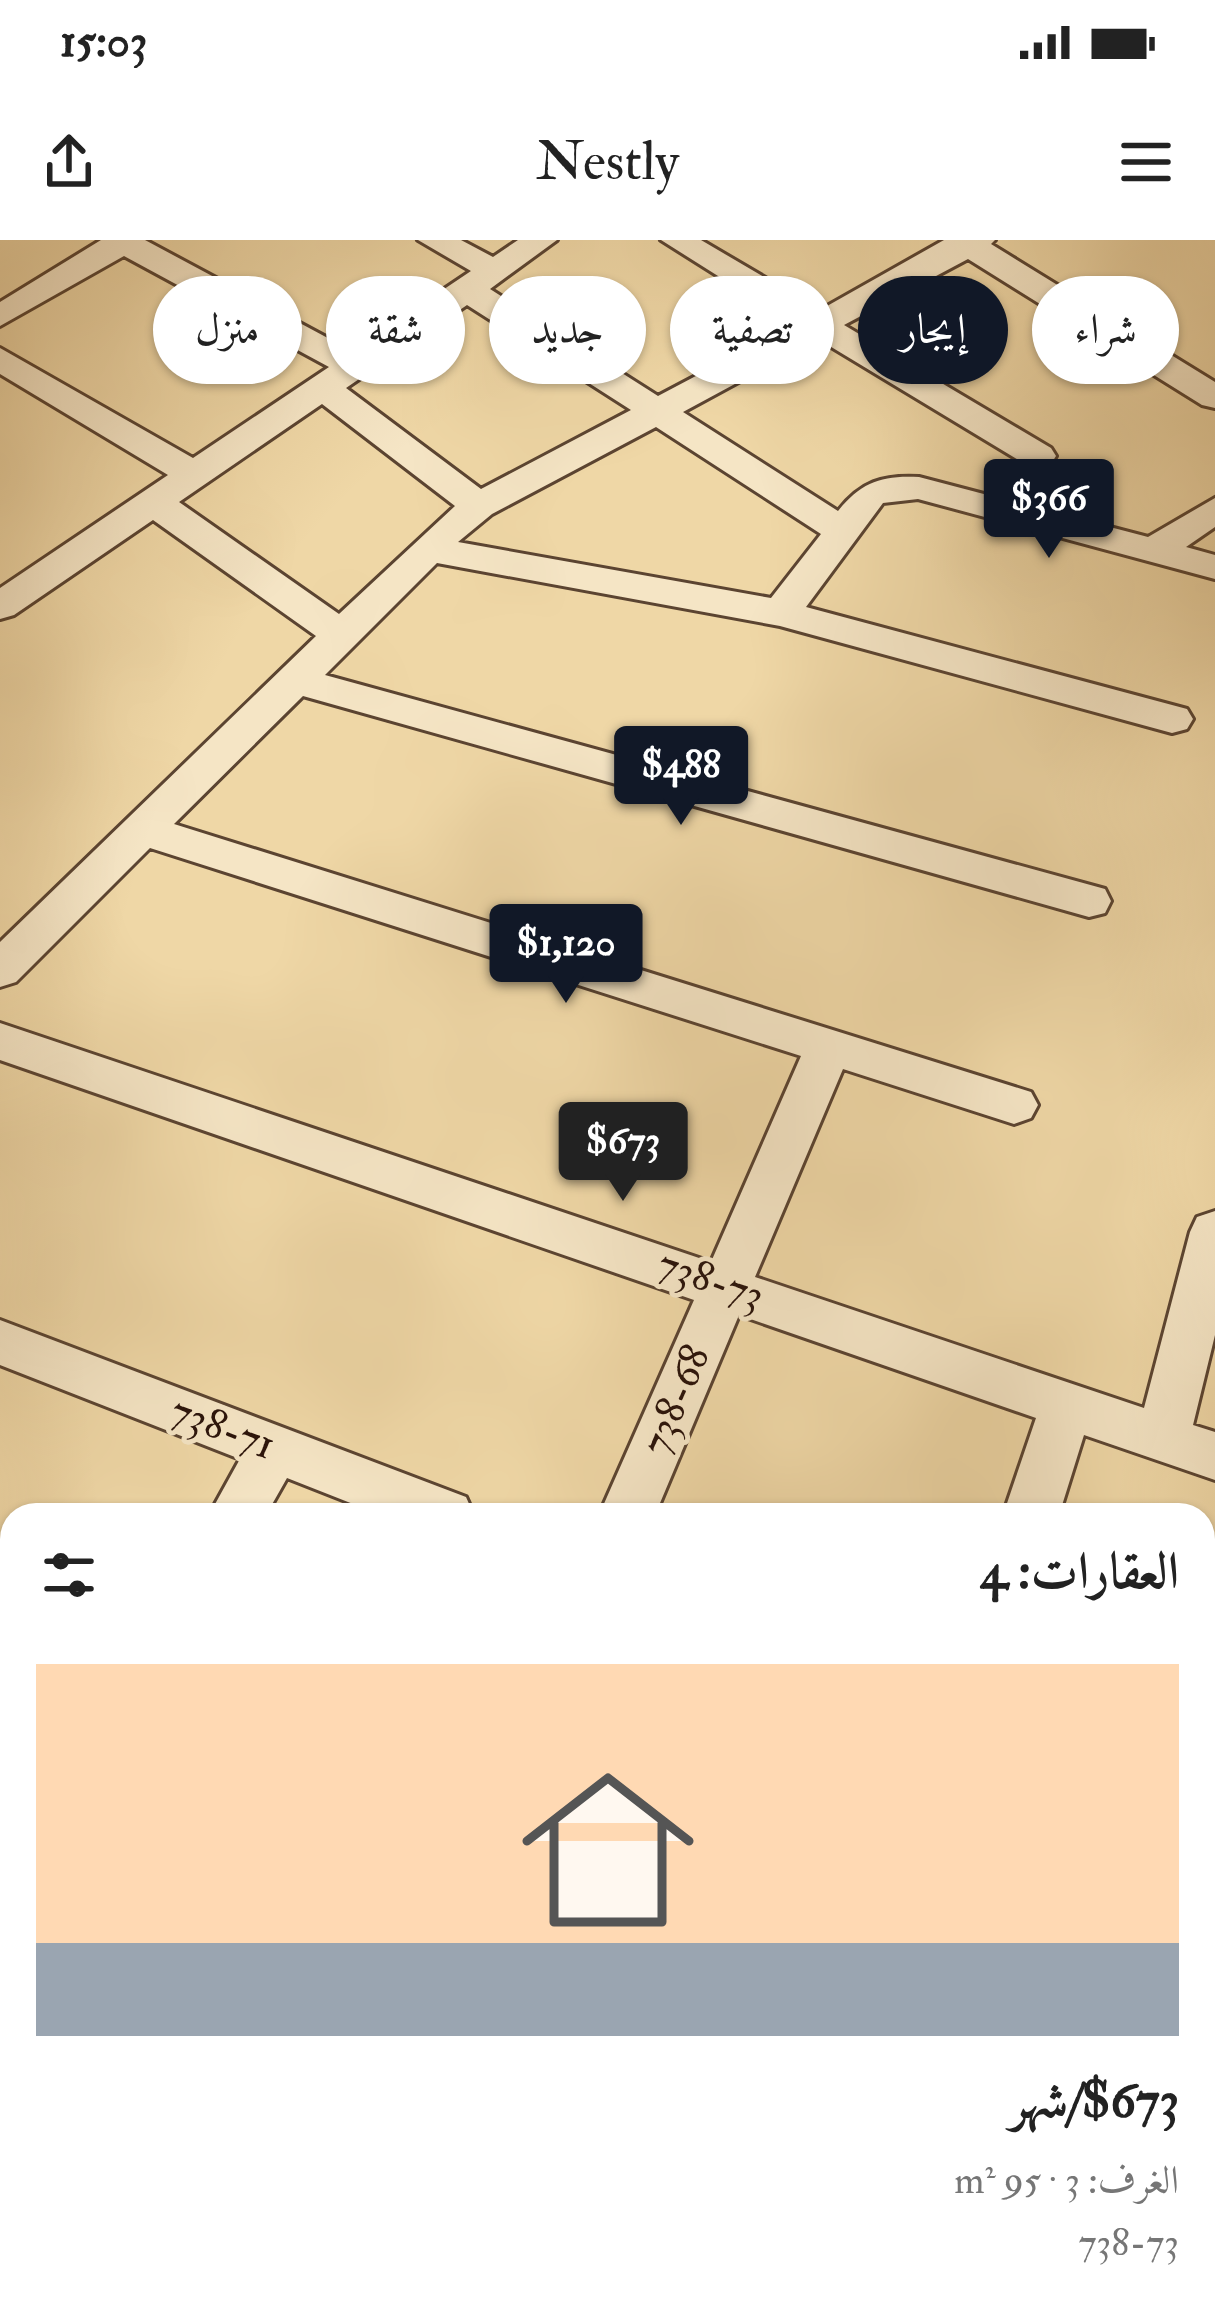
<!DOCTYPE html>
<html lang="ar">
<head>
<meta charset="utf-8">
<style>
  :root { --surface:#fff; --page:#f2f2f2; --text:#222; --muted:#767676; --line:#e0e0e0; --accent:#111827 }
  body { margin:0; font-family:"IM FELL Double Pica",Amiri,serif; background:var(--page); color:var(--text); direction:rtl; height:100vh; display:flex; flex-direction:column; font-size:45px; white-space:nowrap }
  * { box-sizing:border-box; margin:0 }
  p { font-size:39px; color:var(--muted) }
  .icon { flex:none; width:66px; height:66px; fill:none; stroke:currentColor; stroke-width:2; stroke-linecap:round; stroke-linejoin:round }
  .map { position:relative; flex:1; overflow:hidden; direction:ltr }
  .details { position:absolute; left:0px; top:1263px; width:1215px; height:804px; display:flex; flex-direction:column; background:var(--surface); border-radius:36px 36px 0 0; box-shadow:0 3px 9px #0004; direction:rtl }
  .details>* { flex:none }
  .hud { position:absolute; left:36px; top:36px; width:1143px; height:108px; direction:rtl; display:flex; gap:24px }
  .price { position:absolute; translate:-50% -102px; padding:0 27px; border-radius:12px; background:var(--accent); color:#fff; font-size:39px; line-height:78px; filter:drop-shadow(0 3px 6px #0008) }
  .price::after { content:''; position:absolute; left:50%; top:72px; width:36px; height:27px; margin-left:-18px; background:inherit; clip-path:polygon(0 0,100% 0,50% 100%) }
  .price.selected { background:#222; color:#fff }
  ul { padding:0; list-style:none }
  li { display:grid; align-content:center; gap:24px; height:636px; padding:0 36px }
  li+li { border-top:3px solid var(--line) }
  li span { display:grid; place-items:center; height:372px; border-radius:0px; color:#555 }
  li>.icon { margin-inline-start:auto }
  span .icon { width:216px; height:216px; fill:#fffc; stroke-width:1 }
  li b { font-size:51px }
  h2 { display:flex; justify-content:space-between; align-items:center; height:144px; padding:0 36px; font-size:51px }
  .chip { padding:0 42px; border-radius:54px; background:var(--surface); box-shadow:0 3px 9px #0004; font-size:42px; line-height:108px }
  .chip.selected { background:var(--accent); color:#fff }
  .status { display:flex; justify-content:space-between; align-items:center; height:84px; padding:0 60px; background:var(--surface); direction:ltr }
  .status svg { height:33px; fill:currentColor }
  header { display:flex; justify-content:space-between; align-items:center; height:156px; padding:0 36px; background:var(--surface); font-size:54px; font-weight:600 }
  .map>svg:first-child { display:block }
</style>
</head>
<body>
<div class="status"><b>15:03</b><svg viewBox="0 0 49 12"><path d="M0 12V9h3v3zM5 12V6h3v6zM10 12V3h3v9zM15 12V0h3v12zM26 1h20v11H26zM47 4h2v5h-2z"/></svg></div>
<header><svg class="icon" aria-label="menu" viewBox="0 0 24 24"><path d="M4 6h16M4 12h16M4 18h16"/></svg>Nestly<svg class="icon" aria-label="share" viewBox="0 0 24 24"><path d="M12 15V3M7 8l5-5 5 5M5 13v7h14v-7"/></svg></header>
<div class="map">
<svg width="1215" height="2067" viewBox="0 0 1215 2067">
  <rect width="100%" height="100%" fill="#efd7a6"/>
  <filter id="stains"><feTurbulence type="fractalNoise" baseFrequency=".00167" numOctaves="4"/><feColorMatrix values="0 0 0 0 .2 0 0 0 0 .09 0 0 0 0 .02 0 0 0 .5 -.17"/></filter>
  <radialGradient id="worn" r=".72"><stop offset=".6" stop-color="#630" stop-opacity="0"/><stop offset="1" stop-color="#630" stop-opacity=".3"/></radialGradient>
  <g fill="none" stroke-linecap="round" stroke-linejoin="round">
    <g stroke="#5b4431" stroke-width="6">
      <path id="minor" d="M101,0H145L352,111L471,31L418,0H461L493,17L518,0H557L490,49L658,156L794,84L661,0H701L820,70L944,0H995L991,4L1215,142V168L1202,165L968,19L844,85L1051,208L1056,216L1051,224H1025L818,99L683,172L838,271C861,242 882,235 919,237L1148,297L1215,258V287L1186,307L1215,315V339L918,259L883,263L806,367L1187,469L1193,479L1187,489L1172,493L780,386L437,323L325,435L1105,649L1111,661L1105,673L1089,677L303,456L174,584L1031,852L1038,865L1031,878L1014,884L843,829L755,1037L1144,1168L1190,992L1197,977L1215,971V1095L1193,1185L1215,1192V1240L1084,1195L1059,1275H1003L1036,1178L739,1075L655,1275H599L694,1060L0,820V783L711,1022L801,816L150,608L16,742L0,747V702L316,396L153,280L14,375L0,379V348L168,235L0,134V108L193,218L329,127L124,16L0,86V62ZM467,65L631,170L481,249L346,148ZM322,164L455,266L339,374L179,262ZM656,187L821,294L771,358L458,302L492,274Z
        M0,1080L466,1257L474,1275H381L287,1238L266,1275H209L240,1219L0,1125Z
        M1203,1549L1215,1553V1613L1203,1609Z
        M12,1646V1724L0,1729V1651Z
        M255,2055H324L319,2067H251Z
        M749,2055H817L813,2067H745Z"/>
    </g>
    <use href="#minor" fill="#f5e5c5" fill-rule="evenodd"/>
  </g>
  <g text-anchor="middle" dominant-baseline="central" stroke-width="10" stroke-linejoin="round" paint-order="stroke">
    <g font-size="42" fill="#2a130a" stroke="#f5e5c5">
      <text transform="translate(711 1040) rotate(19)">738-73</text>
      <text transform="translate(676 1160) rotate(-67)">738-68</text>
      <text transform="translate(223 1188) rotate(21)">738-71</text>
    </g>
  </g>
  <rect width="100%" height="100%" filter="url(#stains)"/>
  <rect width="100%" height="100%" fill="url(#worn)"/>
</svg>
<b class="price" style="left:1049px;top:321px">$366</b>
<b class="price" style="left:681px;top:588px">$488</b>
<b class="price" style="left:566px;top:766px">$1,120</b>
<b class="price selected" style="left:623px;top:964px">$673</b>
<div class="hud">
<a class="chip">شراء</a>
<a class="chip selected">إيجار</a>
<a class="chip">تصفية</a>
<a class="chip">جديد</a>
<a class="chip">شقة</a>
<a class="chip">منزل</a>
</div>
<section class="details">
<h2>العقارات: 4<svg class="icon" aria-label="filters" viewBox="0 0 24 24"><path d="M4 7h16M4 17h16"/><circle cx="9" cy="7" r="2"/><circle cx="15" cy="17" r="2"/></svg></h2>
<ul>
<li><span style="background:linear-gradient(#ffd9b3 75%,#9aa5b1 0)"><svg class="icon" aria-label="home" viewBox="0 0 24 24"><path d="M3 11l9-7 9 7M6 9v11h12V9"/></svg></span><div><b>$673/شهر</b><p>الغرف: 3 · 95 m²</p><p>738-73</p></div></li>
</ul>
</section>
</div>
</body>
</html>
